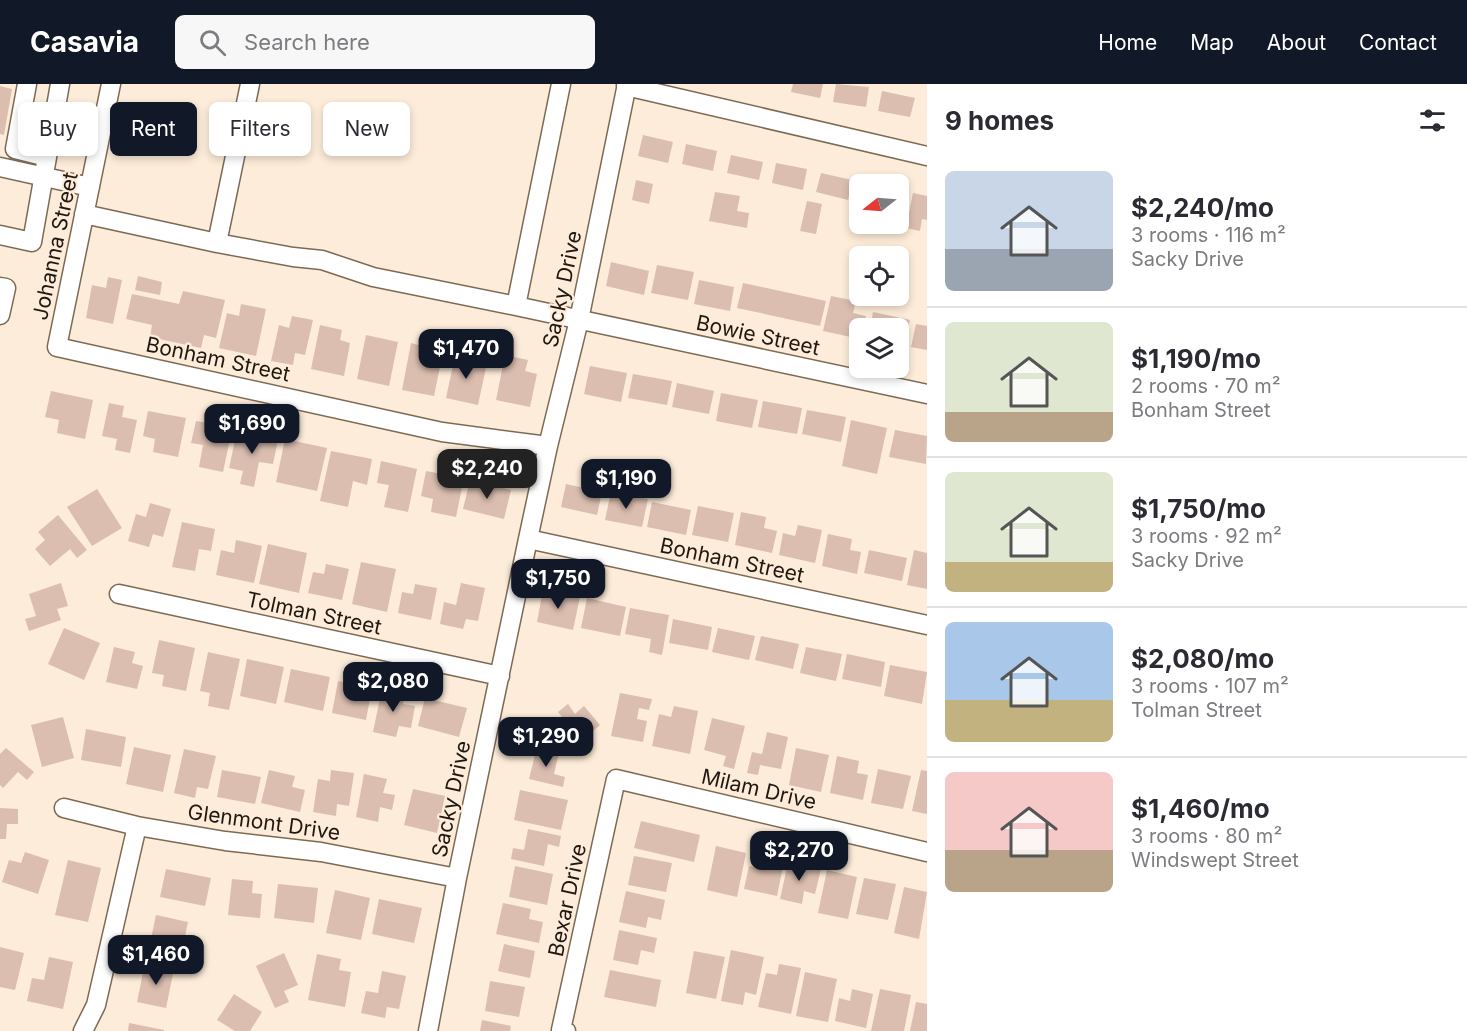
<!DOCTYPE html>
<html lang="en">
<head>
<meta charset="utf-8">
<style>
  :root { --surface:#fff; --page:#f7f7f7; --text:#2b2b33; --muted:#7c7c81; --line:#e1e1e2; --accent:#111827 }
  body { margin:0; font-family:Inter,sans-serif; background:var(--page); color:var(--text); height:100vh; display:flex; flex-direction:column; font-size:22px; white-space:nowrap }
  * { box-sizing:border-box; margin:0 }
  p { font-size:20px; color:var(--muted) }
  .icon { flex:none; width:33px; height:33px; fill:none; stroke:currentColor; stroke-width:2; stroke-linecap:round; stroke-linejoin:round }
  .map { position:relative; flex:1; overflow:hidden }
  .panel { display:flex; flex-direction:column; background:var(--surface); width:540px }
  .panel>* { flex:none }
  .hud { position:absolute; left:18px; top:18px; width:570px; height:54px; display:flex; gap:12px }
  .needle { width:39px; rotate:253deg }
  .buttons { position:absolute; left:849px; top:90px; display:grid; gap:12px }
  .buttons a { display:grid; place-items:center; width:60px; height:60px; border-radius:9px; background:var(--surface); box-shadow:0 3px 9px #0003; font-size:30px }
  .price { position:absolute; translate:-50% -51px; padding:0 14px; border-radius:12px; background:var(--accent); color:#fff; font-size:20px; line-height:39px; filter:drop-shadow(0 2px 3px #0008) }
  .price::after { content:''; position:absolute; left:50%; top:36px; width:18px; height:14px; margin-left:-9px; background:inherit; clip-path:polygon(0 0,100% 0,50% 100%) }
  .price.active { background:#222; color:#fff }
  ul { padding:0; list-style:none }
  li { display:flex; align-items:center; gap:18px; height:150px; padding:0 18px }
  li+li { border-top:2px solid var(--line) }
  li span { display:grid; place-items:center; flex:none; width:168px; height:120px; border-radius:9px; color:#555 }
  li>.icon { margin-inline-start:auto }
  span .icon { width:72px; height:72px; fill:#fffc; stroke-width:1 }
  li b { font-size:26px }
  h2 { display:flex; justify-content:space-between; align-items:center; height:72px; padding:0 18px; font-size:26px }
  .pill { padding:0 21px; border-radius:9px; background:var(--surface); box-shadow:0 3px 9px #0003; font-size:21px; line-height:54px }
  .pill.active { background:var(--accent); color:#fff }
  header { display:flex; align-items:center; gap:36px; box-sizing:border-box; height:84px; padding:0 30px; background:var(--accent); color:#fff }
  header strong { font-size:28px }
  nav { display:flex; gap:33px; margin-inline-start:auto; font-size:21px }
  .search { width:420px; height:54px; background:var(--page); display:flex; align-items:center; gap:15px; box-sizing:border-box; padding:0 21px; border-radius:9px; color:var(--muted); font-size:22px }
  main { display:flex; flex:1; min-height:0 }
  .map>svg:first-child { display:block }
</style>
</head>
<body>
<header>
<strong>Casavia</strong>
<div class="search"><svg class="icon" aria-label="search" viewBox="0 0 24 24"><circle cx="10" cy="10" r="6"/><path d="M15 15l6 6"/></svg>Search here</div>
<nav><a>Home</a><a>Map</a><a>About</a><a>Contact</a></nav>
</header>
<main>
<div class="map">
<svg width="927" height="947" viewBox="0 0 927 947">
  <rect width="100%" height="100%" fill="#fdecd9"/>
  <path fill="#dbbeb0" d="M793,0H823L820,14L791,8Z
    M836,0L869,3L866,23L833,18Z
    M0,2L12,5L4,51L0,50Z
    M882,7L915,14L910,33L878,27Z
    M643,51L673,58L668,79L638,72Z
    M686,60L717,67L713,87L682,80Z
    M731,71L763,78L759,96L727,89Z
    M776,79L807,85L803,106L772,99Z
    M821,89L852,96L848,116L816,108Z
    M636,96L653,100L649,120L632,116Z
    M715,108L740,112L737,127L749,129L747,144L709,137Z
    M913,109L927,112V136L922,135L920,147L906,144Z
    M807,117L822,120L816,150L800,147Z
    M611,178L649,187L644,211L606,202Z
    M657,181L694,188L688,216L651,209Z
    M138,192L162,198L160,211L135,206Z
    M108,193L122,196L113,240L86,234L92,201L106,204Z
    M699,196L734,203L730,227L694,220Z
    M743,199L826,217L820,242L737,224Z
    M183,207L225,216L216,254L204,251L201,264L150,253L152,241L126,235L132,210L179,220Z
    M831,212L856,217L853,229L866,232L863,244H860V255L823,247Z
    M241,220L266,225L256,272L219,264L227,229L239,232Z
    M873,228L910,236L904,264L898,263V244H870Z
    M292,232L313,236L305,271L295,269L293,281L271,277L279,241L289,244Z
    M916,240L927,242V266L911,263Z
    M320,241L342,246L340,256L350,259L344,292L311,285Z
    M366,251L398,258L389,302L357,295Z
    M411,259L422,262L419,273L441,278L434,312L402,306Z
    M505,271L528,276L525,287L537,290L530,323L496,316Z
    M455,272L487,279L478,321L446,314Z
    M590,282L627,289L621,318L584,310Z
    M633,290L672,297L667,321L628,314Z
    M677,299L714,307L709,330L672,323Z
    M51,307L93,316L85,355L57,349L59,336L45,333Z
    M721,309L758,316L752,344L716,337Z
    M763,317L802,324L797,350L758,343Z
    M109,319L124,322L122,333L137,336L130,369L115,366L117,355L102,352Z
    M807,326L846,333L841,358L802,350Z
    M148,327L186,334L178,373L153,368L155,355L143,352Z
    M851,336L887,344L877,390L842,382Z
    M196,337L208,339L206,350L230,355L223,388L199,383L203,361L191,359Z
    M895,346L927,352L926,380L889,373Z
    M237,347L278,356L273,380L259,378L254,403L240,400L243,387L229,384Z
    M285,355L327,364L317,407L276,398Z
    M331,367L372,375L367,401L353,397L348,423L320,417Z
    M381,377L417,385L408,428L384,423L389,401L377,399Z
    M426,387L464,394L456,433L431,428L433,415L421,412Z
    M470,396L511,406L504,435L463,425Z
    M566,400L602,408L597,431L561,423Z
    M97,405L122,444L92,462L67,423Z
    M611,408L648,415L642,443L605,436Z
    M652,418L691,426L686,451L647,443Z
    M150,419L171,425L163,453L153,450L149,463L128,457L136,430L146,433Z
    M698,422L734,429L728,458L692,451Z
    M741,428L766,433L764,444L777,447L772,469L735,461Z
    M58,431L87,466L77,474L70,465L50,482L35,465L45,456L38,448Z
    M182,438L215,445L211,467L199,465L195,487L172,483Z
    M798,441L822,446L815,479L779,471L783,449L795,452Z
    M828,450L852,455L850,466L861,468L857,490L822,482Z
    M236,456L262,462L254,499L216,491L221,466L234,469Z
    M268,460L307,469L299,509L259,500Z
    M869,466L907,474L902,497L864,489Z
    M914,466L927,469V505L907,501Z
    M361,478L396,485L387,528L352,520Z
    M326,480L349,485L342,516L308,509L313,488L324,490Z
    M61,499L68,522L57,525L61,536L29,547L25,535L36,532L29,510Z
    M461,499L485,504L478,537L466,535L463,545L440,540L444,518L456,521Z
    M415,500L437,504L431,536L398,529L402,508L413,510Z
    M543,506L580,513L573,546L537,538Z
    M587,514L626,523L620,552L581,544Z
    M630,524L669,531L662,571L649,568L651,555L625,550Z
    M673,535L712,543L708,566L669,559Z
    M64,544L100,559L84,596L48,580Z
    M718,544L755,552L749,576L712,568Z
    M761,552L799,560L793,585L755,576Z
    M159,556L195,564L186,607L162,602L164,591L152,589Z
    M114,563L135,568L132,579L143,582L137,605L106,598Z
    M806,563L842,570L836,597L800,589Z
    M208,568L240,575L229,626L208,622L210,609L200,607Z
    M847,570L885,578L881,603L842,595Z
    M247,575L284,583L276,620L240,612Z
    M890,581L927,588L922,620L884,612Z
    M291,585L330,593L323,627L284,618Z
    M338,597L372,604L366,636L332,629Z
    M382,604L406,609L403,620L415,622L411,644L399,642L396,653L373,648Z
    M620,609L652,615L649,626L639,624L637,635L647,637L643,658L611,652Z
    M425,614L467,624L459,653L418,642Z
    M568,620L575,630L584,622L600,641L573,664L557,645L566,638L558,628Z
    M674,622L698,627L690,670L652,662L659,630L671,633Z
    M63,633L74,674L42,683L31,641Z
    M712,634L745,642L734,685L723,682L726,672L704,666Z
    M86,645L126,653L121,683L81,676Z
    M767,648L788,653L781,685L760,681L758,691L747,689L752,668L762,670Z
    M134,663L171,671L163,708L126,700Z
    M537,663L559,669L554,690L565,693L563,703L529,695Z
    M6,664L34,688L27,696L18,688L3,704L0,701V670Z
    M796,664L829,671L821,708L789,701Z
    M184,665L216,672L208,705L197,703L195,714L174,709Z
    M837,672L859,677L857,689L868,691L863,716L830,709Z
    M878,685L911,692L903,725L871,719Z
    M222,686L261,693L255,720L217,713Z
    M269,686L295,692L292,703L305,706L300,728L261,719Z
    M331,686L354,689L349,722L337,720L336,732L313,728L318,695L330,697Z
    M921,686L927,687V730L912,727Z
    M364,690L387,695L383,709L395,711L392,726L380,723L378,738L356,733Z
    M413,705L445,712L437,749L404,741Z
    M520,706L568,716L561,746L514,736Z
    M0,724L18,725V740H7L6,755H0Z
    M641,737L700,751L694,778L634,764Z
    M528,745L561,752L559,763L548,760L544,782L511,775L513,764L524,766Z
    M716,762L746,769L737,813L707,806Z
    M25,768L49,776L38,810L2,798L9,776L21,779Z
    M634,772L672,779L666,808L628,801Z
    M762,772L784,777L777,812L744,805L749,782L760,784Z
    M68,776L101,784L88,838L55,831Z
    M788,779L821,785L815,810L804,807L802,820L780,815Z
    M515,782L553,790L547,821L509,813Z
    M166,785L211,794L205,822L160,813Z
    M827,786L857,793L848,835L818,829Z
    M864,794L896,800L888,836L856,830Z
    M232,795L253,797L252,809L262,810L260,834L228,831Z
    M278,800L318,804L314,839L274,834Z
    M904,803L927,808L919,855L894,849Z
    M335,806L370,814L361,856L326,849Z
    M626,807L665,816L661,836L648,833L646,844L619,838Z
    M379,815L422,824L414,859L372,850Z
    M503,819L531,825L529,835L543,838L539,859L496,850Z
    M156,831L188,838L180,876L148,869Z
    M619,846L657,854L654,869L641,866L638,881L613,876Z
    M504,860L535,867L530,894L498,887Z
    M0,863L24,869L15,906L0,903Z
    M731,866L764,873L756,911L745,908L743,921L721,917Z
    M694,867L725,873L716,915L686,909Z
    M284,869L298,901L284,907L289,918L275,924L256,882Z
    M317,870L341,875L339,886L351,888L345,923L308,916Z
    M49,873L73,878L63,925L27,917L32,894L44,896Z
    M145,879L174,885L166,924L137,918Z
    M779,880L801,884L791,930L758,923L766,889L777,891Z
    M610,886L661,896L656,923L604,913Z
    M382,887L406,892L399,925L387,923L385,934L361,929L366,907L378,909Z
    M805,888L837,895L828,938L796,932Z
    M490,897L525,903L519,933L485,927Z
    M852,905L873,910L866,944L835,937L839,914L850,917Z
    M880,905L911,911L904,947H871Z
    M234,910L262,928L250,947H235L217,936Z
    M916,918L927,920V947H910Z
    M482,936L511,942L510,947H480Z
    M129,939L164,946V947H128Z"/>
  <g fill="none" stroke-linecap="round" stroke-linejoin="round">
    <g stroke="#7d6a55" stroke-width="21">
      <path id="minor" d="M27,0L15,65L47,73
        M111,0L57,263L442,348L548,362
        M626,2L927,72
        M0,83L90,103
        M84,130L217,159L250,0
        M0,151L32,158L60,0
        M217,159L293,173L322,176L373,193L516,222L561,0
        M0,203L6,204L0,231
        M516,222L927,310
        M528,455L927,541
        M119,510L500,592
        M64,724L137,742L225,757L321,768L457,794
        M83,947L96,921L137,742
        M428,947L457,794L528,455L548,362L579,236L627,0
        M566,947L561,946L616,695L927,768"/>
    </g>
    <use href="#minor" stroke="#fff" stroke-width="18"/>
  </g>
  <g text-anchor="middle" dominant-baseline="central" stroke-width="4.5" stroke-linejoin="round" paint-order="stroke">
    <g font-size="21" fill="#201810" stroke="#fdecd9">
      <text transform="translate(55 162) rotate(-78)">Johanna Street</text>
      <text transform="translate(562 205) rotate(-78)">Sacky Drive</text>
      <text transform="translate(758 251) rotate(12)">Bowie Street</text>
      <text transform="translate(218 275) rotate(12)">Bonham Street</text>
      <text transform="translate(732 476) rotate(12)">Bonham Street</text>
      <text transform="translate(314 529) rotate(12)">Tolman Street</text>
      <text transform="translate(759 705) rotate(13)">Milam Drive</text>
      <text transform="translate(451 715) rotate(-78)">Sacky Drive</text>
      <text transform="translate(264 738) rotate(8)">Glenmont Drive</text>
      <text transform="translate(567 816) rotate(-78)">Bexar Drive</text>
    </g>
  </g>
</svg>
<div class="buttons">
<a><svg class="needle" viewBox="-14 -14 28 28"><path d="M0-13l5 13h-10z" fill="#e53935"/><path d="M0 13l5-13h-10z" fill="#7c7c81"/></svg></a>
<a><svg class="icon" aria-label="locate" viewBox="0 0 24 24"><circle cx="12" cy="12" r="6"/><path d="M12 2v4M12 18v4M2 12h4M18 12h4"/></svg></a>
<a><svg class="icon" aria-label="layers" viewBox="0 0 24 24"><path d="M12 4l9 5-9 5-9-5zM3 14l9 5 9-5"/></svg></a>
</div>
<b class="price" style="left:466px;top:296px">$1,470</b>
<b class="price" style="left:252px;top:371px">$1,690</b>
<b class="price active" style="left:487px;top:416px">$2,240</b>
<b class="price" style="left:626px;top:426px">$1,190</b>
<b class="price" style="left:558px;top:526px">$1,750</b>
<b class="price" style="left:393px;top:629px">$2,080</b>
<b class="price" style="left:546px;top:684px">$1,290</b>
<b class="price" style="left:799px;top:798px">$2,270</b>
<b class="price" style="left:156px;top:902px">$1,460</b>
<div class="hud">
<a class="pill">Buy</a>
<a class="pill active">Rent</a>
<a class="pill">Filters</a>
<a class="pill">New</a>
</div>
</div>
<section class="panel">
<h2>9 homes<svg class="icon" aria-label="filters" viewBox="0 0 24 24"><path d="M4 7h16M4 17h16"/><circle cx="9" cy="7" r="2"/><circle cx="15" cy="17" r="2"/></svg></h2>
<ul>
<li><span style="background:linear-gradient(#c9d6e8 65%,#9aa5b1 0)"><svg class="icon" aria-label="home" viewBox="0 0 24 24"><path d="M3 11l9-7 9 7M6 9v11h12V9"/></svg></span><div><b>$2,240/mo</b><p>3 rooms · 116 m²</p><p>Sacky Drive</p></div></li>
<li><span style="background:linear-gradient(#dfe7d0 75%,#b9a48a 0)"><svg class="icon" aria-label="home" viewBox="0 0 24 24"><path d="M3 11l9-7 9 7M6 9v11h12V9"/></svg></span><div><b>$1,190/mo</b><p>2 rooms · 70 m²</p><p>Bonham Street</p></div></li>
<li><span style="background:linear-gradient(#dfe7d0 75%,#c2b280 0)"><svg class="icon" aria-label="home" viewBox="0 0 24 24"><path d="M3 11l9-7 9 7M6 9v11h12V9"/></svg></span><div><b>$1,750/mo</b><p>3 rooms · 92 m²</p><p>Sacky Drive</p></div></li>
<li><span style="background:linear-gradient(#a9c7e8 65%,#c2b280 0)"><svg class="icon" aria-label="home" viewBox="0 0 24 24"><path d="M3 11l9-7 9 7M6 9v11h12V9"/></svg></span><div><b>$2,080/mo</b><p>3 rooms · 107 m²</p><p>Tolman Street</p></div></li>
<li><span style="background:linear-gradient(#f6c9c9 65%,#b9a48a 0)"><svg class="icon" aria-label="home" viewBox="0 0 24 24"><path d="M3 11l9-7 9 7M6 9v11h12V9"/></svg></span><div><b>$1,460/mo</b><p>3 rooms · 80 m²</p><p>Windswept Street</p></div></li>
</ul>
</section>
</main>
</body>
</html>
